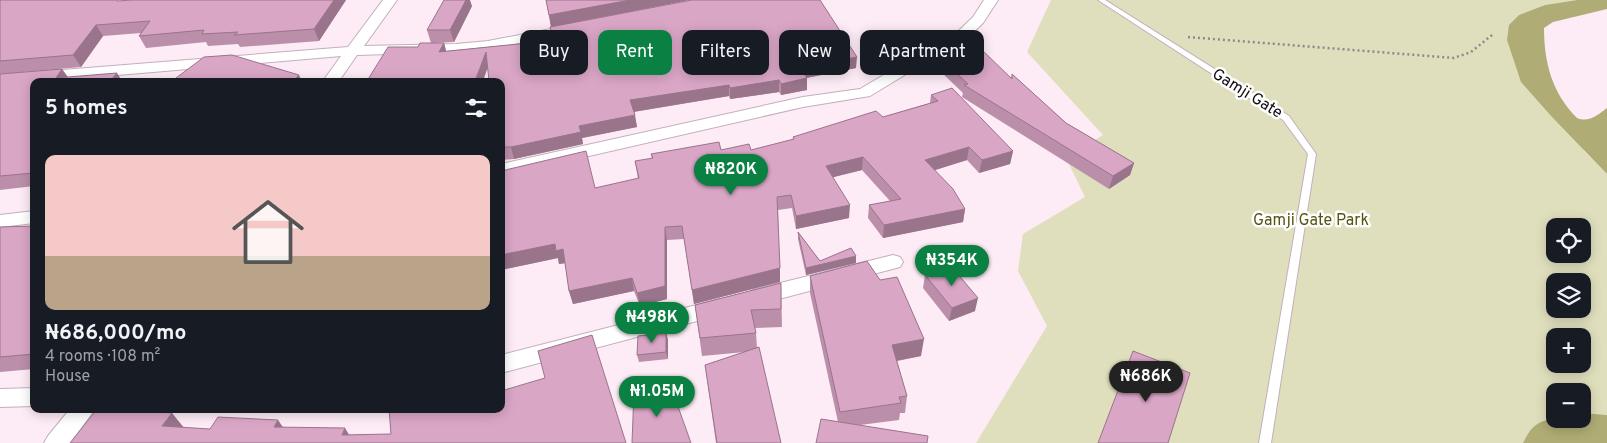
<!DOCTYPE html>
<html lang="en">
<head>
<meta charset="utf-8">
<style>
  :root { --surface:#171b24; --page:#20242c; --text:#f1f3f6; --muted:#9ea1a6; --accent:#0b8043 }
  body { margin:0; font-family:Overpass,sans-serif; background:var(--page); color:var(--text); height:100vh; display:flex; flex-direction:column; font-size:19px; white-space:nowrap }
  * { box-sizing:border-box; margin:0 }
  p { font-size:16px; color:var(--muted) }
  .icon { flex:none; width:28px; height:28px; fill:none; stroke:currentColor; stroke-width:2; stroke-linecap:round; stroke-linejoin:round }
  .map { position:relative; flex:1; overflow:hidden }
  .drawer { position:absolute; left:30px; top:78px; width:475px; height:335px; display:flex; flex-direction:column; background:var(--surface); border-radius:10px; box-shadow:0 2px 12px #0003 }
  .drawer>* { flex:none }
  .banner { position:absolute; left:520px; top:30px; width:475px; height:45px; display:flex; gap:10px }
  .buttons { position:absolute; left:1546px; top:218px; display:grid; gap:10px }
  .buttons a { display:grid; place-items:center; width:45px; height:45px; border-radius:10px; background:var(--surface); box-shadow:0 2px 12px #0003; font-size:25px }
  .price { position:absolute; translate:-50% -42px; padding:0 11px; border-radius:18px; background:var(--accent); color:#fff; font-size:16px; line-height:32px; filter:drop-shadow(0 1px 2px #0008) }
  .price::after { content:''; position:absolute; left:50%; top:30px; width:15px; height:11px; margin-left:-8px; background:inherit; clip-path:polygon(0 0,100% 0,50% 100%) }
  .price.on { background:#222; color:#fff }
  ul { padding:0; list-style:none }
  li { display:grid; align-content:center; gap:10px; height:265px; padding:0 15px }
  li span { display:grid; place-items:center; height:155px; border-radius:10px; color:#555 }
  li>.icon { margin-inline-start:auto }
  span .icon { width:90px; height:90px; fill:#fffc; stroke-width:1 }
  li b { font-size:21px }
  h2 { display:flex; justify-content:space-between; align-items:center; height:60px; padding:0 15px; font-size:21px }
  .chip { padding:0 18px; border-radius:10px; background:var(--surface); box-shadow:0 2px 12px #0003; font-size:18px; line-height:45px }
  .chip.on { background:var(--accent); color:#fff }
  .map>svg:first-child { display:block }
</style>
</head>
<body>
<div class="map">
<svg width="1607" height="443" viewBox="0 0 1607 443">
  <rect width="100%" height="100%" fill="#fdebf5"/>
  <path fill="#e0dfbd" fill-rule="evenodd" d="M1051,0H1577L1545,5L1519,15L1584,151L1607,174V415L1583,413L1582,391H1555V417C1536,423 1532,425 1523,443H976L1047,326L1018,271L1023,234L1085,197L1066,158L1103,135L1027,52ZM1555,226H1582V254H1555ZM1555,281H1582V309H1555ZM1555,336H1582V364H1555Z"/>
  <path fill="#afac75" d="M1577,0H1607V9L1553,22L1544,28C1544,62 1552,93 1577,118C1589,123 1598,115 1607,108V174L1553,118L1521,82L1507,40L1509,25L1519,15L1545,5Z
    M1583,413L1607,415V443H1523C1532,425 1536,423 1555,417V419H1582Z"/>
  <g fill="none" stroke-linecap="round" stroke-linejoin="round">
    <g stroke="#c3afbb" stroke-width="2">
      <path id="lane" d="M1098,0H1105L1289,116L1316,154L1271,443H1259L1308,154L1283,120Z"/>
    </g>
    <g stroke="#c3afbb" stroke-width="2">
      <path id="street" d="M383,0H397L364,46L456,44L488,41L577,24L582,25L584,28L582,31L577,32L488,49L456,52L357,55L339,81H323L341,56L0,85V75L348,47Z
        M984,0H998L983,23L956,49L921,65L870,96L803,107L501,176V164L803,97L860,89L911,59L946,43L973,17Z
        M34,211V223L0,227V215Z
        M893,255L900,257L903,262L900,267L756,305L749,302L746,297L749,292L756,289Z
        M720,299L727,301L730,307L727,313L501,373V355Z
        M34,388V406L0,407V389Z
        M70,409H95L70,443H44L48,436Z"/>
    </g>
    <path stroke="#93868d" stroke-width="2.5" stroke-dasharray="2 3" stroke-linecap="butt" d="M1188,37L1454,58L1471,52L1492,35"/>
    <use href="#lane" fill="#fff" fill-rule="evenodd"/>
    <use href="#street" fill="#fff" fill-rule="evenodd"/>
  </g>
  <path fill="#bb8faa" d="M0,0L124,1L346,0L319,41L240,47L238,44L208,46L206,42L146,48L139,36L141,33L103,36L81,67L0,74Z
    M546,0H689L572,23L856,68L806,78L807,90L781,95L779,92L730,99L729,96L634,112L637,127L582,138L583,144L514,159L501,160V81L487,69L418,47L444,43L446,51L548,41L552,35L551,27Z
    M472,6L454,42L431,43L427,30Z
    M941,59L1011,78L1012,74L1066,123L1134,163L1130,175L1109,189L962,97L963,93L940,71Z
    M62,69L68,77L34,81V186L0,190V74Z
    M931,95L1013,151L1010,164L979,173L967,160L934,170L965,209L963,222L883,238L868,218L869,205L890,201L862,170L833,177L849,218L796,229L792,208L778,210L780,282L694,304L684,239L667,240V299L640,306L634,291L573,304L569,291L565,263L559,264L558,258L501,270V171L595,188L638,179L635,161L652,159L651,154L721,150H751L793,140V137L883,117L930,103Z
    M34,226V369L0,372V227Z
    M798,232L820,261L856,263L806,275L798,239Z
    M925,275L975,311L949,321L923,288Z
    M810,276L921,356L897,361L907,396L905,413H900L899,420L860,425L838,422L810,293Z
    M781,283L782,327L755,328L756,333L757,348L781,443H716L705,365L745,352L702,356L695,305Z
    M666,333L668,340V359L639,362L637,355Z"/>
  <path fill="#99748b" d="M334,0H346L319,41L314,29Z
    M466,0H470L472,6L454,42L450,30Z
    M630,0H689L551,27L549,15Z
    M96,25L103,36L81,67L73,55Z
    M444,43L447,54L439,52Z
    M486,52L489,64L483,81H475Z
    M857,57L856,68L806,78H807V90L781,95V84L805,66Z
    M62,69L70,81L56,78Z
    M117,73L122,81H110Z
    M299,75L302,81H293Z
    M779,80V92L730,99V88Z
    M729,85V96L632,112L630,100Z
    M635,115L637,127L582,138L583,144L514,159L511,147L579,126Z
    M969,147L967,160L923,174L925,160Z
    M1013,151L1010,164L979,173L982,160Z
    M863,157L862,170L826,179V166Z
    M1134,163L1130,175L1109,189L1113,176Z
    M850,205L849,218L796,229V216Z
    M965,209L963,222L883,238L884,225Z
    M665,227L667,240V299L640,306L637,293Z
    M555,244L563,249L566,263L559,264L558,258L501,270V255Z
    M856,256V263L806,275V268Z
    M780,268V282L694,304L692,290Z
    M632,278L634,291L573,304L569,291Z
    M978,298L975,311L949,321L952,308Z
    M666,333L668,340V359L666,352Z
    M924,339L921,356L890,362L892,345Z
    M122,409H147L136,425Z
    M172,413L185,429L162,426Z
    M278,420L289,436L274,427Z
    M345,428L354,443L342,435Z"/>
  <path fill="#daa6c6" stroke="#99748b" d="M0,0H117V1L132,0H334L314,29L234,35L238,32L202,34L204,30L139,36L150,21L96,25L73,55L0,61Z
    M444,0H466L450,30H427Z
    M546,0H630L549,15Z
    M692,0H820L857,57L805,66L806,68L801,69L807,78L781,84L779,80L730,88L729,85L630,100L635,115L579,126L581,132L511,147H501V81H489L486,52L475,81H367L388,47H418L420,43H444L439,52L548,41V36L552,35L550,27Z
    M981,49L1012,79V74L1066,123L1134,163L1113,176L964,85L968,84L941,59Z
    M232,55L299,75L293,81H172L204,57Z
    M62,69L56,78L117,73L110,81H34V173L0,176V74Z
    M952,88L1013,151L982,160L969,147L925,160L953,189L965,209L884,225L869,205L901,199L863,157L826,166L850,205L796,216L791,195L777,197L780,268L692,290L682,226L665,227V286L637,293L632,278L569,291L563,249L556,251L555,244L501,255V171L586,151L595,188L639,178L635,161L653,158L651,154L719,142L721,150L749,144L751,150L794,139L793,137L876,111L883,117L938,101L931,95Z
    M34,226V354L0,357V227Z
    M798,232L820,261L851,248L856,256L806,268Z
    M867,261L880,280L897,277L924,339L892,345L907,396L899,397L901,403L840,412L810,276Z
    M951,266L978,298L952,308L925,275Z
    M781,283V309L751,310L756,333L700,338L695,305Z
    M666,333V352L637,355L638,336Z
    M592,335L626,443H70L97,409H122L172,413L162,426L210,429L218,417L278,420L274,427L345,428L342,435L391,434L389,409H501V391L545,378L538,351Z
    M759,347L781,443H717L705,365Z
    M1133,351L1190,373L1168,443H1098Z
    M654,384L657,391L671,387L691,443H632L634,391Z
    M821,419L928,436L927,443H816Z"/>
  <g text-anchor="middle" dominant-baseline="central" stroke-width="5" stroke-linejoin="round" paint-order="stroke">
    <g font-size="16" fill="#120b0f" stroke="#fefefe">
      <text transform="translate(1247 94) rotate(32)">Gamji Gate</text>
    </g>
    <g font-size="16" fill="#585312" stroke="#fefefe">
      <text x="1311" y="221">Gamji Gate Park</text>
    </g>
  </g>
</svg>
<div class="buttons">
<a><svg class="icon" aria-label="locate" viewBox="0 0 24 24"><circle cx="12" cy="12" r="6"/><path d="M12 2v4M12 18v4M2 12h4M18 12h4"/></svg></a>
<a><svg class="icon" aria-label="layers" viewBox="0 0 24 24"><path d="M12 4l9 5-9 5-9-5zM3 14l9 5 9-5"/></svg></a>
<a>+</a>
<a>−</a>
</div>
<b class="price" style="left:731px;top:196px">₦820K</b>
<b class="price" style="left:952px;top:287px">₦354K</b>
<b class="price" style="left:652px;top:344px">₦498K</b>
<b class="price on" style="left:1146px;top:403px">₦686K</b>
<b class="price" style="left:657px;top:418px">₦1.05M</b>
<div class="banner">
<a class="chip">Buy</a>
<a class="chip on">Rent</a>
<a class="chip">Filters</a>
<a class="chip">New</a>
<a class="chip">Apartment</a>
</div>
<section class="drawer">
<h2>5 homes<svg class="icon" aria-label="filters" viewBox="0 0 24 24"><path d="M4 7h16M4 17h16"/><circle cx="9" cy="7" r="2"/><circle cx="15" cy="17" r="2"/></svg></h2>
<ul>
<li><span style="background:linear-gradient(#f6c9c9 65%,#b9a48a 0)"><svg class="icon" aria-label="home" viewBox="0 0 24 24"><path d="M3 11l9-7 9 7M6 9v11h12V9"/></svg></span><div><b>₦686,000/mo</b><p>4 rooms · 108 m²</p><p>House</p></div></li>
</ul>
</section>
</div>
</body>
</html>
